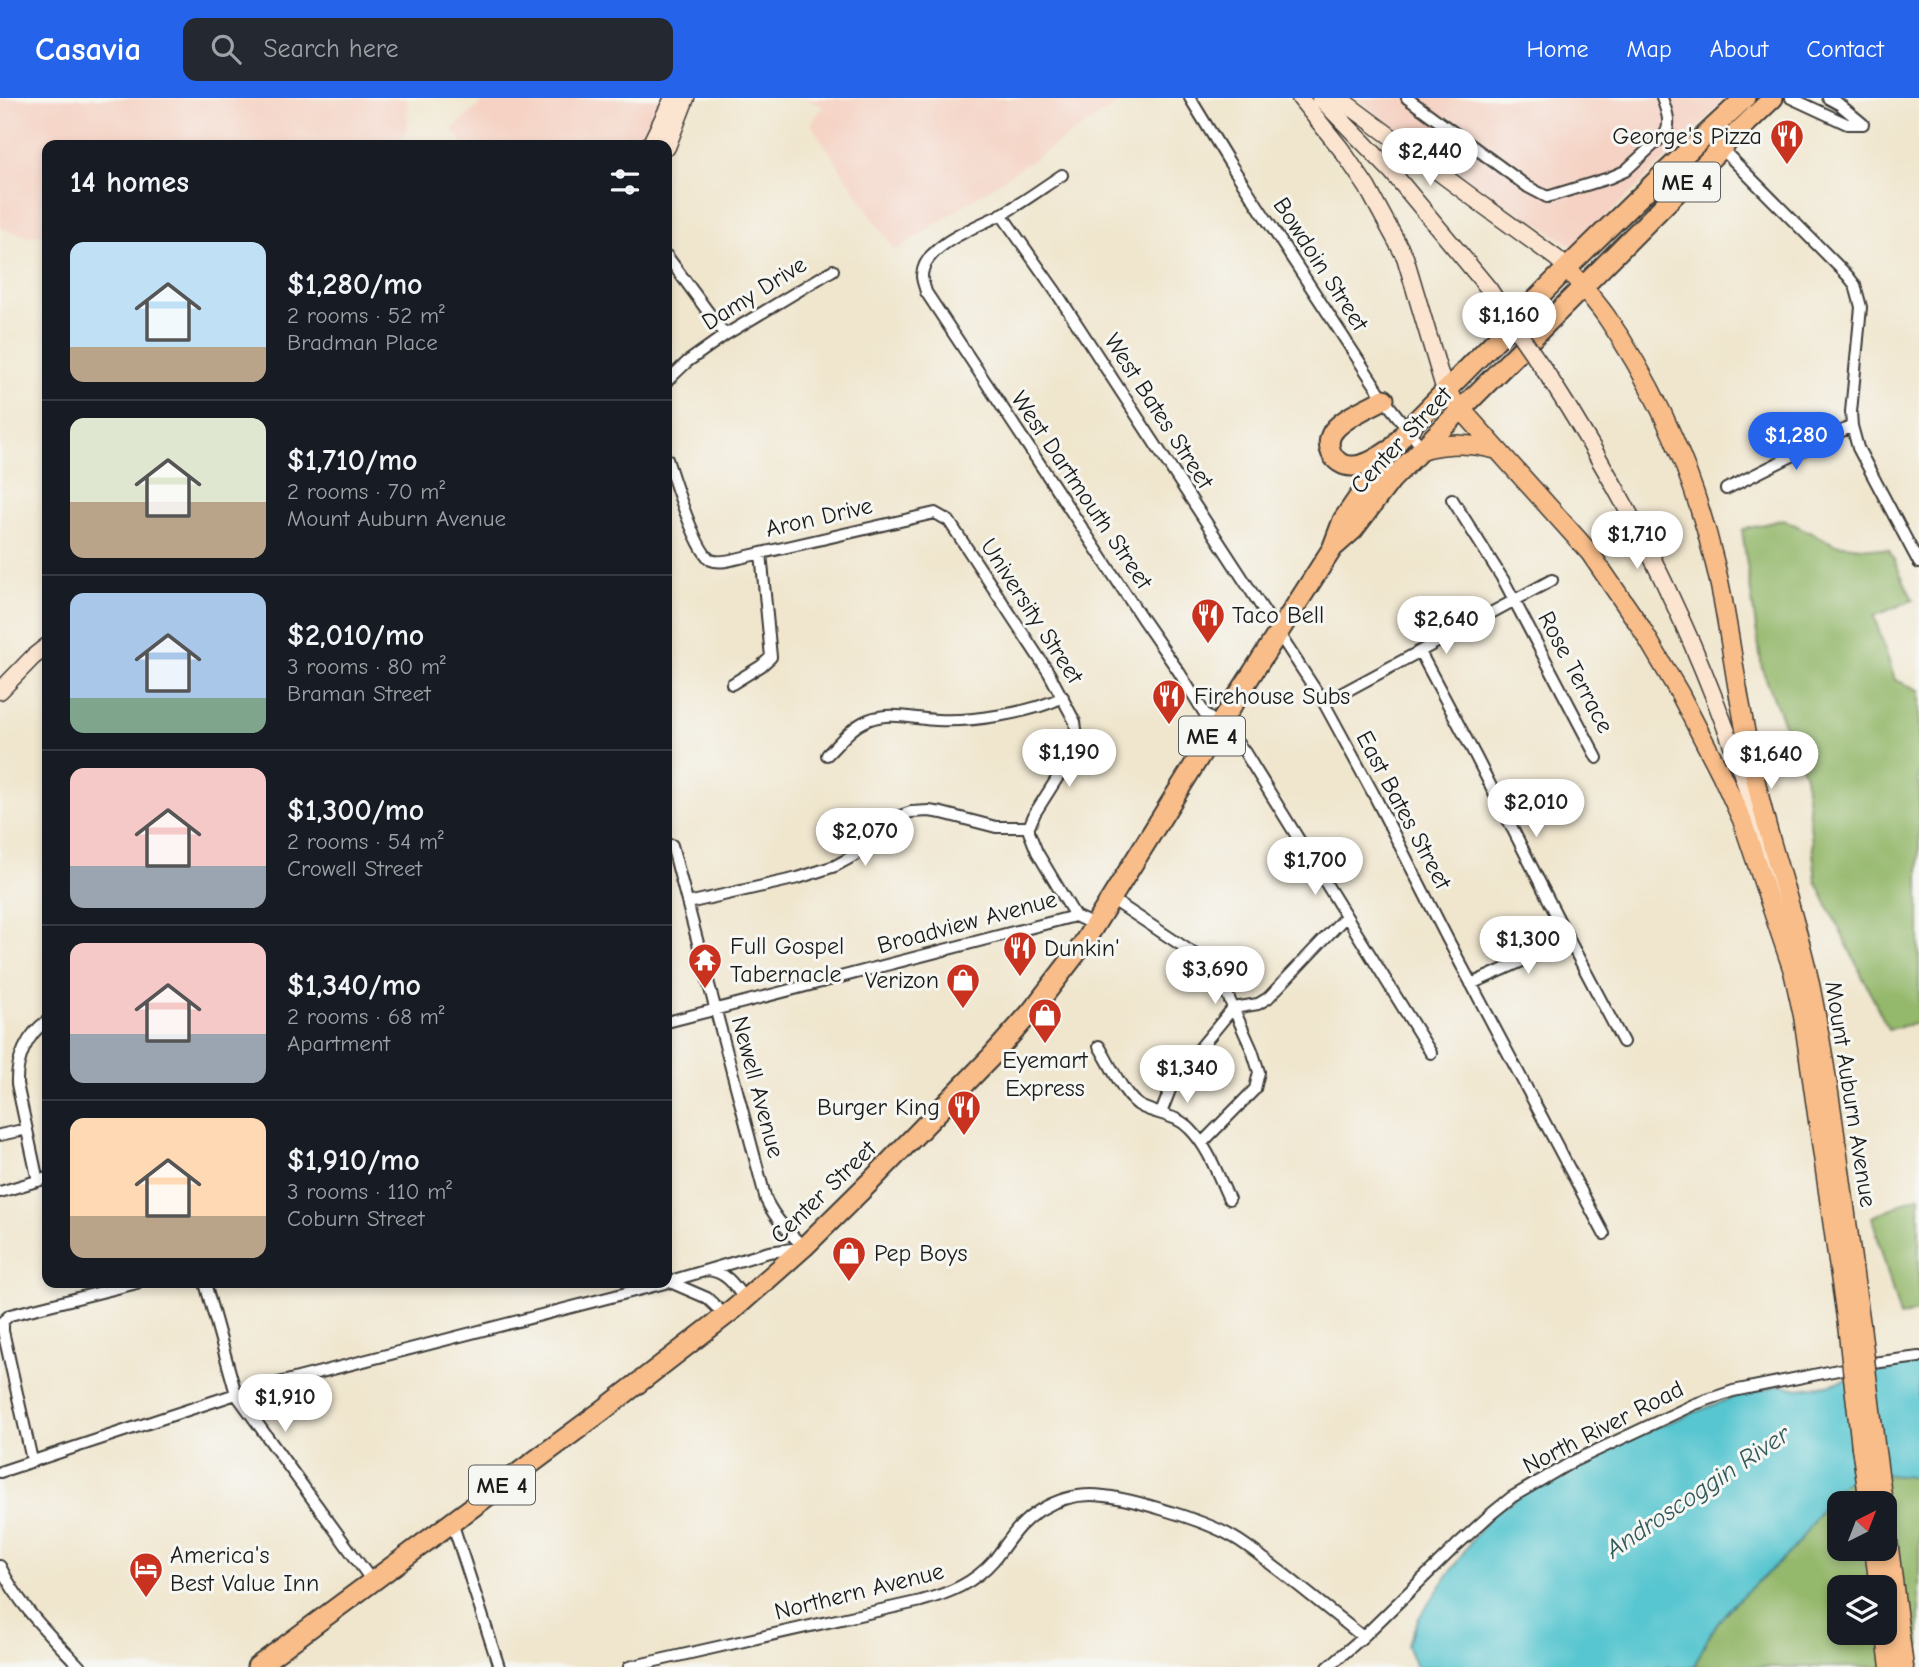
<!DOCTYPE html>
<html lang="en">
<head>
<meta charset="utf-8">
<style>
  :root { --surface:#171b24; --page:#242831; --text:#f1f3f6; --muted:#9ea1a6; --line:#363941; --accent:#2563eb }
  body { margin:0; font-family:"Comic Neue",sans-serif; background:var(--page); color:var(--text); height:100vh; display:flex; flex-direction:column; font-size:26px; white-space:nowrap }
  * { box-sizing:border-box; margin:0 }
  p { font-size:23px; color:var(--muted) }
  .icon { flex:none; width:38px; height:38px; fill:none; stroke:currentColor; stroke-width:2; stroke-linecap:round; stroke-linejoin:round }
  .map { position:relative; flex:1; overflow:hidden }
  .side { position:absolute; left:42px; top:42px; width:630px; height:1148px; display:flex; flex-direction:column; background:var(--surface); border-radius:14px; box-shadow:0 4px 10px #0003 }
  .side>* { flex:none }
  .needle { width:46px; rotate:42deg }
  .fabs { position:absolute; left:1827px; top:1393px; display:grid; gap:14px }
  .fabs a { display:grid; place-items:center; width:70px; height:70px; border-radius:14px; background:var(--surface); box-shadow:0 4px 10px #0003; font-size:35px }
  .price { position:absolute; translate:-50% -60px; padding:0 16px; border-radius:24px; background:#fff; color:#222; font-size:23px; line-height:46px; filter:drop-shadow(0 2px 4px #0008) }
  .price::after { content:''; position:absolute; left:50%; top:42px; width:21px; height:16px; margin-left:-10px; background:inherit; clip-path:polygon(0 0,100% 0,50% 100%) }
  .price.on { background:var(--accent); color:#fff }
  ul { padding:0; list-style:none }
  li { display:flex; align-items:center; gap:21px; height:175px; padding:0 28px }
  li+li { border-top:2px solid var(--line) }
  li span { display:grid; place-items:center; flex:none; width:196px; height:140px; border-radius:14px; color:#555 }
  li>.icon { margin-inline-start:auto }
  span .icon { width:84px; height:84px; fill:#fffc; stroke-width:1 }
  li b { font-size:30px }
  h2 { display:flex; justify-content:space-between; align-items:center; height:84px; padding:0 28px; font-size:30px }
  header { display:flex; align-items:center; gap:42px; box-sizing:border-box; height:98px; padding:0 35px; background:var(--accent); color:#fff }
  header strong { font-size:33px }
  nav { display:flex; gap:38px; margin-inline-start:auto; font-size:24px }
  .search { width:490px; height:63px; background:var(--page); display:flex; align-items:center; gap:18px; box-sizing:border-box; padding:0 24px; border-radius:14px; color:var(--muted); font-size:26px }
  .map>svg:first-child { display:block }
</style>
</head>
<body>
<header>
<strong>Casavia</strong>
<div class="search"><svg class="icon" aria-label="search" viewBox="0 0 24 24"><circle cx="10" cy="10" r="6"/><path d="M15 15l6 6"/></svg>Search here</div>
<nav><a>Home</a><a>Map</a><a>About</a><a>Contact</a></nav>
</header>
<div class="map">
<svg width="1919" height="1569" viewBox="0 0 1919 1569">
  <rect width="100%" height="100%" fill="#f6f6f2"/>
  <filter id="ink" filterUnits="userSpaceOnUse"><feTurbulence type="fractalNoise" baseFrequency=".0143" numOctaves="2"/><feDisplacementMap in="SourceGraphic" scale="14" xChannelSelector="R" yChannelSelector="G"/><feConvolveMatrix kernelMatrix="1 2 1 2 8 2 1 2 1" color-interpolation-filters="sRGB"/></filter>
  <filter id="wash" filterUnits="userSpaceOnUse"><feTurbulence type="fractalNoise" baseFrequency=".00686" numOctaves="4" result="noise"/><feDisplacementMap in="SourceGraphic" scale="28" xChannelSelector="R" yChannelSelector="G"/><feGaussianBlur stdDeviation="1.57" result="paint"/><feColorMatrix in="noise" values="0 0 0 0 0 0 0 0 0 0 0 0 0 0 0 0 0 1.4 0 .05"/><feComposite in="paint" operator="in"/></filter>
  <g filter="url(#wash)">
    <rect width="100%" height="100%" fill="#f0e6ce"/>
    <path fill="#f5d2c3" d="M0,0H407L408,29L399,47H47V136L30,138L2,131L0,127Z
      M488,0H665L642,47H464L452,31Z
      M802,0H1126L895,153L811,26L823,8Z
      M1356,0H1728L1575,150L1420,50Z"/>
    <path fill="#94b86c" stroke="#586a44" stroke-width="2" fill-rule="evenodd" d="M1783,421L1834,446L1889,452L1913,502L1874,518L1895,582L1919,592V925L1888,931L1816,783L1805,678L1762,571L1742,432Z
      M1919,1098V1213L1900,1219L1872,1119Z
      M1869,1376L1919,1379V1569H1694L1705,1545L1720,1521L1742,1497L1794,1450L1837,1390L1849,1381ZM1839,1405H1885V1451H1839ZM1839,1489H1885V1535H1839Z"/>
    <path fill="#59c6d0" stroke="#3a7176" stroke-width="2" d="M1919,1263V1380C1897,1378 1872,1372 1850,1382C1828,1391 1810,1433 1793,1451C1770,1476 1740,1495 1720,1522C1709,1536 1701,1553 1694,1569H1416L1407,1547L1419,1520L1478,1433L1495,1413L1598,1352L1739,1297L1782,1287L1799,1291L1828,1287L1891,1268Z"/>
  </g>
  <g filter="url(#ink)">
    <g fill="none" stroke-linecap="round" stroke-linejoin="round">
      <g stroke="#3c3a37" stroke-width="14">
        <path id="street" d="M1190,0L1229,64L1384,301L1423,351
          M1407,0L1528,89L1547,99L1609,80L1625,73L1665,36C1672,25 1666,12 1662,0
          M1791,0L1847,26H1863
          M1828,0L1839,6L1863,26
          M1721,50L1848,178L1855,187L1861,209L1851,314L1852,328L1858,350L1919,465
          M1062,77C1042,90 1022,105 1002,116C979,128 923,147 922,178C922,183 925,189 926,194L1143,522L1179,574L1205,616L1235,642L1244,653L1431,955
          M1001,116L1056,194L1324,605L1373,695L1447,840L1604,1136
          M667,158L725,237
          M667,283L687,264L725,237L833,172
          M667,361C673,380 696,453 711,462C720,466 735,461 744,459L935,415L949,423L1049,575L1075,624L1077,639L1075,649L1068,663L1035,715L1029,729V734L1037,754L1075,818L1094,827
          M1726,391L1852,328
          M1452,401L1504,483L1597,660
          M1420,554L1476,659L1567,838L1623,944
          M732,586L761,568L771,559L761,455
          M1324,605L1552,482
          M827,657C840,644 851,629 868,622C890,613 914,621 937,622C972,624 1031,615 1063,599
          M672,747L766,1102C776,1122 788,1134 804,1149
          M1110,800L1202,861L1215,873L1227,896L1252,952L1259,974L1255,991L1202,1045
          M688,805L798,780L835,768L857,756L897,719L911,714L929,713L942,715L996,729H1029
          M1471,886L1538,856L1567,838
          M667,924L1075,818
          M1099,948C1109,964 1125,1001 1142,1009C1159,1017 1177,1017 1190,1031C1209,1050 1218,1078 1229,1101
          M1161,1015L1170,992L1181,973L1233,910L1258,906L1268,900L1346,818
          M0,1037L27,1031
          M38,1083L17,986C16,962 27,936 47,923
          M0,1094L47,1080
          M708,1172C727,1174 735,1188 745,1202
          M667,1184L769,1154L799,1150
          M670,1184L707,1200L726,1218
          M205,1185L236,1296L372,1483
          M32,1362L3,1233V1223L10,1217L137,1185
          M0,1374L236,1296L665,1185
          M452,1424L499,1569
          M0,1468C19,1508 50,1537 80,1569
          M629,1569L921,1503C950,1495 974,1485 994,1462C1010,1442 1017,1426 1040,1412C1055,1403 1074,1397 1091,1397C1123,1397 1204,1422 1233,1439C1251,1449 1267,1464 1284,1476C1310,1497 1337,1518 1363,1539
          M1328,1569L1363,1539L1457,1447L1491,1416L1512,1399L1572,1364L1695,1306L1733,1293L1873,1265L1919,1259"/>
      </g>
      <g stroke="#3c3a37" stroke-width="19">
        <path id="secondary" d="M1300,0L1341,51L1367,89L1405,159L1445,293
          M1320,0L1392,74L1489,191L1502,211
          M1339,0L1476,102L1556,160L1567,170
          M650,47L673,0
          M667,49L686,0
          M1547,276C1619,387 1680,506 1726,631C1748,688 1764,749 1779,809
          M0,593L33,559L47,548"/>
      </g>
      <g stroke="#3c3a37" stroke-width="21">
        <path id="primary" d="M1567,170C1580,186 1594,201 1606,218C1657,292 1694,378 1715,466C1727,513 1732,562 1741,609C1746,638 1752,668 1759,697C1774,762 1798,825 1811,891C1833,1002 1845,1115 1861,1227
          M1445,293L1590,455L1640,528L1680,596L1721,676L1742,722L1793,873L1803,918L1847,1227
          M1423,351C1452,345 1469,345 1498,352
          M1875,1346L1883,1405
          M1861,1349L1869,1405
          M1885,1418L1904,1569
          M1874,1451L1879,1489
          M1885,1531L1890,1569"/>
      </g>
      <g stroke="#3c3a37" stroke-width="23">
        <path id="highway" d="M1384,301C1368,310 1349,317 1336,330C1321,345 1333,369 1353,368C1366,368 1378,360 1388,353
          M1335,448L1353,432L1391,382L1721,50L1773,0
          M257,1569L602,1313L734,1211L804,1149L873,1081L991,959L1031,914L1081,849L1219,627L1332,451L1343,422L1392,351L1407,332L1567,170L1655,84L1745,0"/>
      </g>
      <use href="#street" stroke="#fff" stroke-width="10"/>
      <use href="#secondary" stroke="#fce5d0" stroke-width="16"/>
      <use href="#primary" stroke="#f8bd89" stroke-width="18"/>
      <use href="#highway" stroke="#f8bd89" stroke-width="19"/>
      <g stroke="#3c3a37" stroke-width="19" stroke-linecap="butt">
        <path id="secondary-bridge" d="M1502,211L1547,276"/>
      </g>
      <g stroke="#3c3a37" stroke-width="21" stroke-linecap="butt">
        <path id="primary-bridge" d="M1847,1227L1861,1349
          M1861,1227L1875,1346"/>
      </g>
      <use href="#secondary-bridge" stroke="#fce5d0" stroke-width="16"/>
      <use href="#primary-bridge" stroke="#f8bd89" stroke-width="18"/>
    </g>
  </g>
  <defs>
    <g id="restaurant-pin" transform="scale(1.75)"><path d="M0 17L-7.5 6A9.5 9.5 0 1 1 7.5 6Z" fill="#c8321e" stroke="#f6f6f2"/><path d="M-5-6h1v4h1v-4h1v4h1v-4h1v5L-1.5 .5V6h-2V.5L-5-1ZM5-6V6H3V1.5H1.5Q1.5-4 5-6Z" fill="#fff"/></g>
    <g id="temple-pin" transform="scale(1.75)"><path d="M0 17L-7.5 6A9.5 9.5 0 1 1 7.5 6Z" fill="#c8321e" stroke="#f6f6f2"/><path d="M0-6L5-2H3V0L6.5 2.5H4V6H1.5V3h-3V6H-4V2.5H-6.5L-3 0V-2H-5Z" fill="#fff"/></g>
    <g id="shop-pin" transform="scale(1.75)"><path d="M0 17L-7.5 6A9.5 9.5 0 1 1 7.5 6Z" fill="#c8321e" stroke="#f6f6f2"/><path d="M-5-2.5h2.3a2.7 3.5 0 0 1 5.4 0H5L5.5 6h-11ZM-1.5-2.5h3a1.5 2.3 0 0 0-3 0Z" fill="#fff"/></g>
    <g id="hotel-pin" transform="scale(1.75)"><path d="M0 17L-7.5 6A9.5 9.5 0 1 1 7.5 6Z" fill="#c8321e" stroke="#f6f6f2"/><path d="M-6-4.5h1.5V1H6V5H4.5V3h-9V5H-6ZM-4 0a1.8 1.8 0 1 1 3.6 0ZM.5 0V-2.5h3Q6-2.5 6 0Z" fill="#fff"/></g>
  </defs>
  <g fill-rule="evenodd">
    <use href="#restaurant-pin" x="1787" y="38"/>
    <use href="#restaurant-pin" x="1208" y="517"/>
    <use href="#restaurant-pin" x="1169" y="598"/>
    <use href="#restaurant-pin" x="1020" y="850"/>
    <use href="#temple-pin" x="705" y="862"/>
    <use href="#shop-pin" x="963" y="882"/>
    <use href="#shop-pin" x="1045" y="917"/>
    <use href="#restaurant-pin" x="964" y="1009"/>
    <use href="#shop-pin" x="849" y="1155"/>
    <use href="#hotel-pin" x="146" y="1471"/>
  </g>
  <g text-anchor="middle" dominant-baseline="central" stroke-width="6" stroke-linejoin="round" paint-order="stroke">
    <g fill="#f6f6f2" stroke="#5d5d5c" stroke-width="2">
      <rect x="1654" y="64.5" width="66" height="39" rx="5"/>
      <rect x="1179" y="618.5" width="66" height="39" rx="5"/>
      <rect x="469" y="1367.5" width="66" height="39" rx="5"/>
    </g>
    <g font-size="23" font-weight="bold" fill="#1c1c1c">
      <text x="1687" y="84">ME 4</text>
      <text x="1212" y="638">ME 4</text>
      <text x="502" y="1387">ME 4</text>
    </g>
    <g font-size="24" fill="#1c1c1c" stroke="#f6f6f2" text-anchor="start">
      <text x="1762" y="38" text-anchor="end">George's Pizza</text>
      <text x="1232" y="517">Taco Bell</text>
      <text x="1194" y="598">Firehouse Subs</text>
      <text x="730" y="848">Full Gospel<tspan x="730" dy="28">Tabernacle</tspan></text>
      <text x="1044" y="850">Dunkin'</text>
      <text x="939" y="882" text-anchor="end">Verizon</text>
      <text x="1045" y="962" text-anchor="middle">Eyemart<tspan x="1045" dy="28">Express</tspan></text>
      <text x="940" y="1009" text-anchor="end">Burger King</text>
      <text x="874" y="1155">Pep Boys</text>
      <text x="170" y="1457">America's<tspan x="170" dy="28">Best Value Inn</tspan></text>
    </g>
    <g font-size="24" fill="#1c1c1c" stroke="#f6f6f2">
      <text transform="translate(1321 166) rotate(57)">Bowdoin Street</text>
      <text transform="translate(754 195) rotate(-32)">Damy Drive</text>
      <text transform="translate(1159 313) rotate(57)">West Bates Street</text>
      <text transform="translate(1401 342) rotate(-47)">Center Street</text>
      <text transform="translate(1082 392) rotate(56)">West Dartmouth Street</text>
      <text transform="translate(819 419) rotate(-13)">Aron Drive</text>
      <text transform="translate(1032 513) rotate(57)">University Street</text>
      <text transform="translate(1576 574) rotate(62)">Rose Terrace</text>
      <text transform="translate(1404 712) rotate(62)">East Bates Street</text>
      <text transform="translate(967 824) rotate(-15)">Broadview Avenue</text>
      <text transform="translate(758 989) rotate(75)">Newell Avenue</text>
      <text transform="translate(1851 996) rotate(81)">Mount Auburn Avenue</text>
      <text transform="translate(823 1094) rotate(-44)">Center Street</text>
      <text transform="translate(1603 1329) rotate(-27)">North River Road</text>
      <text transform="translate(859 1493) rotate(-14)">Northern Avenue</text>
    </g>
    <g font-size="26" font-style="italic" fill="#31585b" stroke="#f6f6f2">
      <text transform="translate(1698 1394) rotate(-34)">Androscoggin River</text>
    </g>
  </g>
</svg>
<div class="fabs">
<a><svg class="needle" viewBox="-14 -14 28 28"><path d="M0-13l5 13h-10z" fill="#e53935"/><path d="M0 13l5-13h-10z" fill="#9ea1a6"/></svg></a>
<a><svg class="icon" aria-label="layers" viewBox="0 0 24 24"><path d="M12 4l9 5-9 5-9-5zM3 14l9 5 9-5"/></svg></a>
</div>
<b class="price" style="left:1430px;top:90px">$2,440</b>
<b class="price" style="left:1509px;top:254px">$1,160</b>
<b class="price on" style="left:1796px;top:374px">$1,280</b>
<b class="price" style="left:1637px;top:473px">$1,710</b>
<b class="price" style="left:1446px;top:558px">$2,640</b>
<b class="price" style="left:1069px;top:691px">$1,190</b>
<b class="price" style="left:1771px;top:693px">$1,640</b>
<b class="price" style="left:1536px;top:741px">$2,010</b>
<b class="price" style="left:865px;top:770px">$2,070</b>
<b class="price" style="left:1315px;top:799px">$1,700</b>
<b class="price" style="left:1528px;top:878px">$1,300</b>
<b class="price" style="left:1215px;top:908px">$3,690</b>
<b class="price" style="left:1187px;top:1007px">$1,340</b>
<b class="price" style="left:285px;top:1336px">$1,910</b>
<section class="side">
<h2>14 homes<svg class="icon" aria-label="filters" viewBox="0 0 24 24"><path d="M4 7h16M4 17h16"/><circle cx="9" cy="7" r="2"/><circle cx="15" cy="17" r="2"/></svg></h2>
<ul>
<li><span style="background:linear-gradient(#bfe0f5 75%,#b9a48a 0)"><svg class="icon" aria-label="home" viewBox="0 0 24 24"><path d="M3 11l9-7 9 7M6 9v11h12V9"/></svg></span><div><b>$1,280/mo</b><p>2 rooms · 52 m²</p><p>Bradman Place</p></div></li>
<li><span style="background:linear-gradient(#dfe7d0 60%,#b9a48a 0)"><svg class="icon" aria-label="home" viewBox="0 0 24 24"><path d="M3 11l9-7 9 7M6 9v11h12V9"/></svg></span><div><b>$1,710/mo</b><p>2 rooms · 70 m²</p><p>Mount Auburn Avenue</p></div></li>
<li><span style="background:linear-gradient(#a9c7e8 75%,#7fa58c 0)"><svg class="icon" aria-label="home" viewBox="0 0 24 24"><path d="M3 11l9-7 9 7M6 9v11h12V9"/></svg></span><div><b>$2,010/mo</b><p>3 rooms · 80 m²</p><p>Braman Street</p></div></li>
<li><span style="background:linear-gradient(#f6c9c9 70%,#9aa5b1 0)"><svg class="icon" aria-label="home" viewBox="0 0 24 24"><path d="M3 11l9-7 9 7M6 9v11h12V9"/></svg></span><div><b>$1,300/mo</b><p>2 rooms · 54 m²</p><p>Crowell Street</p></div></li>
<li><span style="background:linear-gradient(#f6c9c9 65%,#9aa5b1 0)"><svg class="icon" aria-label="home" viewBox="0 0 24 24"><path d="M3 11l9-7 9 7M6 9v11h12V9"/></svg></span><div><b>$1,340/mo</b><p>2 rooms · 68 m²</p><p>Apartment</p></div></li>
<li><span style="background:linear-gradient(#ffd9b3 70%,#b9a48a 0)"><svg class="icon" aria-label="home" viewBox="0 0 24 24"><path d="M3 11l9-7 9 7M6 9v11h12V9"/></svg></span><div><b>$1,910/mo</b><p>3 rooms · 110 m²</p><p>Coburn Street</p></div></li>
</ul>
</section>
</div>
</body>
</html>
